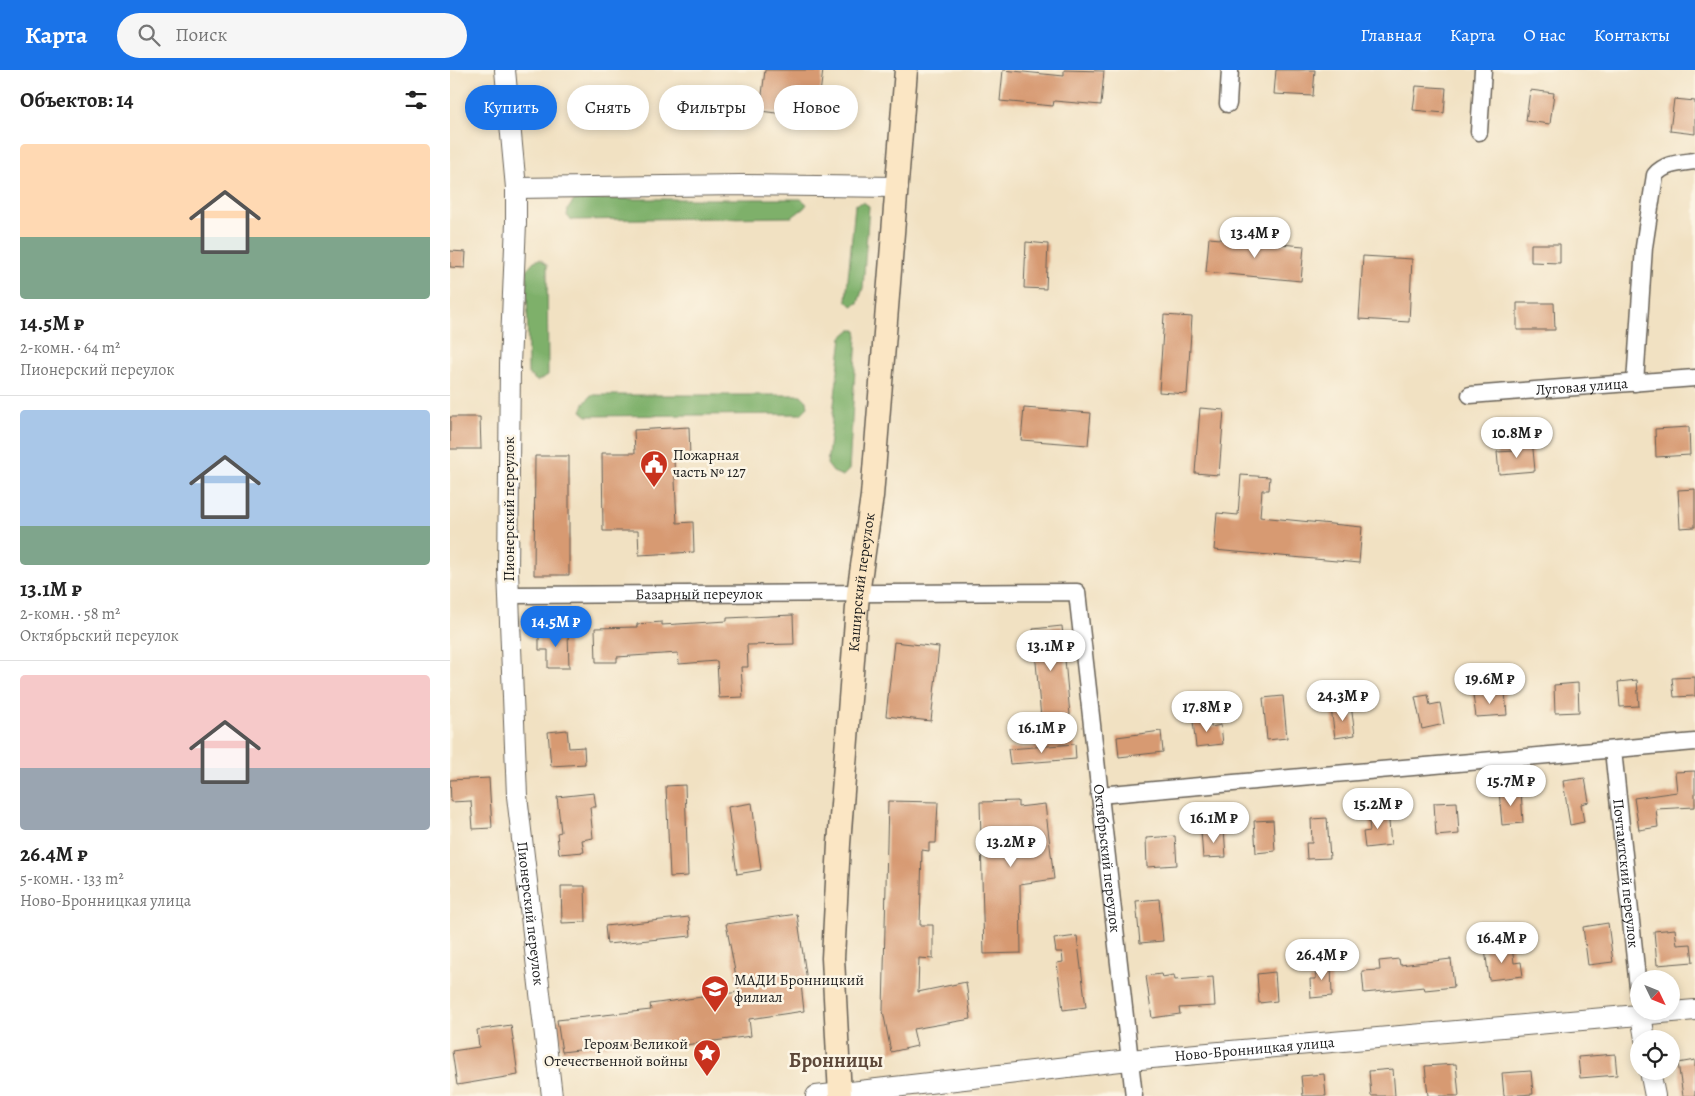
<!DOCTYPE html>
<html lang="ru">
<head>
<meta charset="utf-8">
<style>
  :root { --surface:#fff; --page:#f6f6f6; --text:#222; --muted:#767676; --line:#e0e0e0; --accent:#1a73e8 }
  body { margin:0; font-family:Alegreya,serif; background:var(--page); color:var(--text); height:100vh; display:flex; flex-direction:column; font-size:19px; white-space:nowrap }
  * { box-sizing:border-box; margin:0 }
  p { font-size:16px; color:var(--muted) }
  .icon { flex:none; width:28px; height:28px; fill:none; stroke:currentColor; stroke-width:2; stroke-linecap:round; stroke-linejoin:round }
  .map { position:relative; flex:1; overflow:hidden }
  .side { display:flex; flex-direction:column; background:var(--surface); width:450px }
  .side>* { flex:none }
  .hud { position:absolute; left:15px; top:15px; width:475px; height:45px; display:flex; gap:10px }
  .needle { width:32px; rotate:133deg }
  .fabs { position:absolute; left:1180px; top:900px; display:grid; gap:10px }
  .fabs a { display:grid; place-items:center; width:50px; height:50px; border-radius:50%; background:var(--surface); box-shadow:0 2px 8px #0003; font-size:25px }
  .price { position:absolute; translate:-50% -42px; padding:0 11px; border-radius:18px; background:#fff; color:#222; font-size:16px; line-height:32px; filter:drop-shadow(0 1px 2px #0008) }
  .price::after { content:''; position:absolute; left:50%; top:30px; width:15px; height:11px; margin-left:-8px; background:inherit; clip-path:polygon(0 0,100% 0,50% 100%) }
  .price.on { background:var(--accent); color:#fff }
  ul { padding:0; list-style:none }
  li { display:grid; align-content:center; gap:10px; height:265px; padding:0 20px }
  li+li { border-top:1px solid var(--line) }
  li span { display:grid; place-items:center; height:155px; border-radius:5px; color:#555 }
  li>.icon { margin-inline-start:auto }
  span .icon { width:90px; height:90px; fill:#fffc; stroke-width:1 }
  li b { font-size:21px }
  h2 { display:flex; justify-content:space-between; align-items:center; height:60px; padding:0 20px; font-size:21px }
  .pill { padding:0 18px; border-radius:22px; background:var(--surface); box-shadow:0 2px 8px #0003; font-size:18px; line-height:45px }
  .pill.on { background:var(--accent); color:#fff }
  header { display:flex; align-items:center; gap:30px; box-sizing:border-box; height:70px; padding:0 25px; background:var(--accent); color:#fff }
  header strong { font-size:24px }
  nav { display:flex; gap:28px; margin-inline-start:auto; font-size:18px }
  .search { width:350px; height:45px; background:var(--page); display:flex; align-items:center; gap:12px; box-sizing:border-box; padding:0 18px; border-radius:28px; color:var(--muted); font-size:19px }
  main { display:flex; flex:1; min-height:0 }
  .map>svg:first-child { display:block }
</style>
</head>
<body>
<header>
<strong>Карта</strong>
<div class="search"><svg class="icon" aria-label="search" viewBox="0 0 24 24"><circle cx="10" cy="10" r="6"/><path d="M15 15l6 6"/></svg>Поиск</div>
<nav><a>Главная</a><a>Карта</a><a>О нас</a><a>Контакты</a></nav>
</header>
<main>
<section class="side">
<h2>Объектов: 14<svg class="icon" aria-label="filters" viewBox="0 0 24 24"><path d="M4 7h16M4 17h16"/><circle cx="9" cy="7" r="2"/><circle cx="15" cy="17" r="2"/></svg></h2>
<ul>
<li><span style="background:linear-gradient(#ffd9b3 60%,#7fa58c 0)"><svg class="icon" aria-label="home" viewBox="0 0 24 24"><path d="M3 11l9-7 9 7M6 9v11h12V9"/></svg></span><div><b>14.5M ₽</b><p>2-комн. · 64 m²</p><p>Пионерский переулок</p></div></li>
<li><span style="background:linear-gradient(#a9c7e8 75%,#7fa58c 0)"><svg class="icon" aria-label="home" viewBox="0 0 24 24"><path d="M3 11l9-7 9 7M6 9v11h12V9"/></svg></span><div><b>13.1M ₽</b><p>2-комн. · 58 m²</p><p>Октябрьский переулок</p></div></li>
<li><span style="background:linear-gradient(#f6c9c9 60%,#9aa5b1 0)"><svg class="icon" aria-label="home" viewBox="0 0 24 24"><path d="M3 11l9-7 9 7M6 9v11h12V9"/></svg></span><div><b>26.4M ₽</b><p>5-комн. · 133 m²</p><p>Ново-Бронницкая улица</p></div></li>
</ul>
</section>
<div class="map">
<svg width="1245" height="1026" viewBox="0 0 1245 1026">
  <rect width="100%" height="100%" fill="#fcf5e5"/>
  <filter id="ink" filterUnits="userSpaceOnUse"><feTurbulence type="fractalNoise" baseFrequency=".02" numOctaves="2"/><feDisplacementMap in="SourceGraphic" scale="10" xChannelSelector="R" yChannelSelector="G"/><feConvolveMatrix kernelMatrix="1 2 1 2 8 2 1 2 1" color-interpolation-filters="sRGB"/></filter>
  <filter id="wash" filterUnits="userSpaceOnUse"><feTurbulence type="fractalNoise" baseFrequency=".0096" numOctaves="4" result="noise"/><feDisplacementMap in="SourceGraphic" scale="20" xChannelSelector="R" yChannelSelector="G"/><feGaussianBlur stdDeviation="1.12" result="paint"/><feColorMatrix in="noise" values="0 0 0 0 0 0 0 0 0 0 0 0 0 0 0 0 0 1.4 0 .05"/><feComposite in="paint" operator="in"/></filter>
  <g filter="url(#wash)">
    <rect width="100%" height="100%" fill="#f1e1c2"/>
    <path fill="#7eb06a" stroke="#4d6643" d="M125,129H351L357,134L354,138L342,147L122,150L117,146L118,139Z
      M413,132L419,136L413,218L408,233L402,236L396,230L405,135Z
      M90,189L97,195L98,305L93,308L87,311L78,304L77,199L84,191Z
      M400,260H406L407,266L399,400L393,406L383,402L377,394L392,267Z
      M141,325H351L357,331L358,337L351,344L137,346L131,341L134,334Z"/>
    <g id="blocks">
      <path fill="#d79a72" d="M315,0H373L367,48L310,41Z
        M553,0L614,6V0L654,1L651,35L604,31L603,36L550,31Z
        M826,0H865L863,26L824,24Z
        M966,16L996,18L994,43L963,40Z
        M1080,20L1104,23L1100,54L1076,51Z
        M1224,29L1245,31V64L1220,61Z
        M759,168L854,176L851,211L756,202Z
        M576,172L598,174L596,219L574,218Z
        M1081,174H1110V193L1081,192Z
        M0,181L16,182L15,198L0,197Z
        M913,186L962,189L959,252L909,249Z
        M1067,233H1104L1105,260H1067Z
        M714,245L742,247L737,324L709,322Z
        M574,338L641,343L638,375L571,370Z
        M750,338L774,340L769,405L745,403Z
        M0,347H30L31,379H0Z
        M239,357L240,388L224,389L227,453L243,452L244,482L189,485L188,461H153L152,383H185L184,360Z
        M1239,357L1240,385L1206,387L1205,359Z
        M1082,369L1085,401L1049,404L1047,382L1065,381L1064,371Z
        M85,386H119V505H84Z
        M791,405L820,407L819,420H812L810,447L912,457L909,493L764,480L767,443L788,445Z
        M1245,419V457L1230,458L1228,420Z
        M343,545L344,574L297,575L298,597H291L293,627L269,628L267,591L229,594L228,583L167,587V592H146L145,558L187,557V554L212,552V555L277,551V548Z
        M612,556L620,645L591,648L583,559Z
        M118,561L119,598H98V580H89V562Z
        M444,572L489,577L481,651L436,646Z
        M1245,607V626L1224,627L1222,608Z
        M1187,610L1189,636L1170,637L1168,612Z
        M1128,613L1129,642L1105,643L1104,615Z
        M1055,622L1057,645L1026,647L1023,625Z
        M978,625L980,635L990,633L994,654L972,659L965,627Z
        M833,626L837,668L817,670L813,628Z
        M901,635L905,665L885,668L881,638Z
        M760,648L761,657L771,655L773,674L746,677L743,651Z
        M117,660L119,678L134,677L135,694L101,696L98,662Z
        M711,661L713,682L669,687L667,667Z
        M625,674L626,689L560,694L558,679Z
        M1245,701V737L1206,739L1208,757L1189,760L1184,728L1227,722L1225,702Z
        M39,708L42,758L23,759L21,731L1,732L0,710Z
        M1135,708L1139,732L1131,734L1134,752L1120,755L1113,711Z
        M235,715L238,806L220,807L216,716Z
        M1071,720L1073,753L1052,755L1049,721Z
        M144,723L146,737H140L143,768L132,770L134,782L109,784L107,763L111,762L107,727Z
        M438,731L488,732L486,773H479V781L472,780L470,855H483V889L469,888L468,922L516,912L521,949L463,959L467,976L441,982L433,941Z
        M568,731V737L595,734L604,809L570,814L571,883L534,884L530,732Z
        M1007,732L1009,764L986,766L984,733Z
        M302,733L311,800L287,804L278,737Z
        M938,740L941,775L915,778L913,762L920,761L918,742Z
        M877,748L880,788L857,789L856,773H862L861,749Z
        M823,750L825,781L806,783L804,751Z
        M774,759L776,787L753,788L751,761Z
        M725,766L727,795L697,797L696,768Z
        M111,816H135L136,852L112,853Z
        M709,829L713,871L690,873L686,831Z
        M347,844L357,911L351,914L354,941L299,949L301,966L206,979L205,971L112,982L107,950L201,940L200,934L289,922L276,854Z
        M239,847L241,866L157,874L155,856Z
        M1158,853L1163,892L1138,895L1133,857Z
        M1225,859L1227,875L1241,874L1243,892L1207,895L1204,861Z
        M627,866L636,937L613,940L607,893L613,892L612,882H606L604,869Z
        M1062,876L1064,893L1071,892L1073,906L1039,910L1035,879Z
        M949,889L950,895L1001,889L1004,917L975,920L974,917L914,923L912,901L930,900L929,891Z
        M865,893H881L882,926L861,928L860,909H866Z
        M825,902L827,931L809,933L807,904Z
        M711,904L712,907L724,905L725,910L763,907L765,936L729,938L730,944L702,948L696,906Z
        M61,955L68,1005L7,1015L2,981L29,977L27,960Z
        M1165,984L1167,1005L1130,1008L1128,987Z
        M1245,990V1026H1233L1228,993Z
        M1006,994L1009,1026H978L975,996Z
        M943,999L945,1026H921L919,1001Z
        M1081,1001L1083,1024L1054,1026L1052,1003Z
        M874,1004L876,1026H853L851,1006Z"/>
    </g>
  </g>
  <g filter="url(#ink)">
    <use href="#blocks" fill-opacity="0" stroke="#676156" stroke-width="1"/>
    <g fill="none" stroke-linecap="round" stroke-linejoin="round">
      <g stroke="#676156" stroke-width="19">
        <g id="minor">
          <path d="M778,34L780,0"/>
          <path d="M1029,62L1033,0"/>
          <path d="M1185,313L1194,177L1205,105C1215,93 1231,93 1245,91"/>
          <path id="s1" d="M1020,325L1245,308"/>
          <path id="s2" d="M59,525L627,522L684,1026"/>
          <path id="s3" d="M1163,680L1189,927"/>
          <path d="M649,725L1245,672"/>
        </g>
      </g>
      <g stroke="#676156" stroke-width="22">
        <g id="tertiary">
          <path id="s4" d="M55,0L66,118V153L60,295L58,502L67,726L102,1026"/>
          <path d="M66,118L291,115L448,117"/>
          <path d="M1191,945L1195,969"/>
          <path d="M1200,1001L1205,1026"/>
          <path id="s5" d="M366,1026L679,990L1245,940"/>
        </g>
      </g>
      <g stroke="#676156" stroke-width="25">
        <g id="secondary">
          <path id="s6" d="M390,1026L383,888L389,774L408,524L422,426L456,0"/>
        </g>
      </g>
      <use href="#minor" stroke="#fff" stroke-width="16"/>
      <use href="#tertiary" stroke="#fff" stroke-width="20"/>
      <use href="#secondary" stroke="#fbe6c4" stroke-width="22"/>
    </g>
  </g>
  <defs>
    <g id="civic-pin" transform="scale(1.4375)"><path d="M0 17L-7.5 6A9.5 9.5 0 1 1 7.5 6Z" fill="#c8321e" stroke="#fcf5e5"/><path d="M-.6-6.5H3V-4.5H.6V-3L4-1V1h2V6H-6V1h2V-1L-.6-3ZM-1.2 2.5V6h2.4V2.5Z" fill="#fff"/></g>
    <g id="university-pin" transform="scale(1.4375)"><path d="M0 17L-7.5 6A9.5 9.5 0 1 1 7.5 6Z" fill="#c8321e" stroke="#fcf5e5"/><path d="M0-5L7-2L0 1L-7-2ZM-4 1L0 2.5L4 1V4Q0 6-4 4Z" fill="#fff"/></g>
    <g id="sight-pin" transform="scale(1.4375)"><path d="M0 17L-7.5 6A9.5 9.5 0 1 1 7.5 6Z" fill="#c8321e" stroke="#fcf5e5"/><path d="M0-6L1.8-2.2L6-1.7L2.9 1.2L3.7 5.4L0 3.3L-3.7 5.4L-2.9 1.2L-6-1.7L-1.8-2.2Z" fill="#fff"/></g>
  </defs>
  <g fill-rule="evenodd">
    <use href="#civic-pin" x="204" y="394"/>
    <use href="#university-pin" x="265" y="919"/>
    <use href="#sight-pin" x="257" y="983"/>
  </g>
  <g text-anchor="middle" dominant-baseline="central" stroke-width="5" stroke-linejoin="round" paint-order="stroke">
    <g font-size="15" fill="#1c1c1c" stroke="#fcf5e5">
      <text stroke="none"><textPath href="#s1" startOffset="112">Луговая улица</textPath></text>
      <text transform="translate(59 439) rotate(-90)">Пионерский переулок</text>
      <text stroke="none"><textPath href="#s6" startOffset="515">Каширский переулок</textPath></text>
      <text stroke="none"><textPath href="#s2" startOffset="190">Базарный переулок</textPath></text>
      <text stroke="none"><textPath href="#s2" startOffset="836">Октябрьский переулок</textPath></text>
      <text stroke="none"><textPath href="#s3" startOffset="124">Почтамтский переулок</textPath></text>
      <text stroke="none"><textPath href="#s4" startOffset="845">Пионерский переулок</textPath></text>
      <text stroke="none"><textPath href="#s5" startOffset="441">Ново-Бронницкая улица</textPath></text>
    </g>
    <g font-size="15" fill="#1c1c1c" stroke="#fcf5e5" text-anchor="start">
      <text x="223" y="385">Пожарная<tspan x="223" dy="17">часть № 127</tspan></text>
      <text x="284" y="910">МАДИ Бронницкий<tspan x="284" dy="17">филиал</tspan></text>
      <text x="238" y="974" text-anchor="end">Героям Великой<tspan x="238" dy="17">Отечественной войны</tspan></text>
    </g>
    <g font-size="20" font-weight="bold" fill="#5d483a" stroke="#fcf5e5">
      <text x="386" y="990">Бронницы</text>
    </g>
  </g>
</svg>
<div class="fabs">
<a><svg class="needle" viewBox="-14 -14 28 28"><path d="M0-13l5 13h-10z" fill="#e53935"/><path d="M0 13l5-13h-10z" fill="#767676"/></svg></a>
<a><svg class="icon" aria-label="locate" viewBox="0 0 24 24"><circle cx="12" cy="12" r="6"/><path d="M12 2v4M12 18v4M2 12h4M18 12h4"/></svg></a>
</div>
<b class="price" style="left:805px;top:189px">13.4M ₽</b>
<b class="price" style="left:1067px;top:389px">10.8M ₽</b>
<b class="price on" style="left:106px;top:578px">14.5M ₽</b>
<b class="price" style="left:601px;top:602px">13.1M ₽</b>
<b class="price" style="left:1040px;top:635px">19.6M ₽</b>
<b class="price" style="left:893px;top:652px">24.3M ₽</b>
<b class="price" style="left:757px;top:663px">17.8M ₽</b>
<b class="price" style="left:592px;top:684px">16.1M ₽</b>
<b class="price" style="left:1061px;top:737px">15.7M ₽</b>
<b class="price" style="left:928px;top:760px">15.2M ₽</b>
<b class="price" style="left:764px;top:774px">16.1M ₽</b>
<b class="price" style="left:561px;top:798px">13.2M ₽</b>
<b class="price" style="left:1052px;top:894px">16.4M ₽</b>
<b class="price" style="left:872px;top:911px">26.4M ₽</b>
<div class="hud">
<a class="pill on">Купить</a>
<a class="pill">Снять</a>
<a class="pill">Фильтры</a>
<a class="pill">Новое</a>
</div>
</div>
</main>
</body>
</html>
